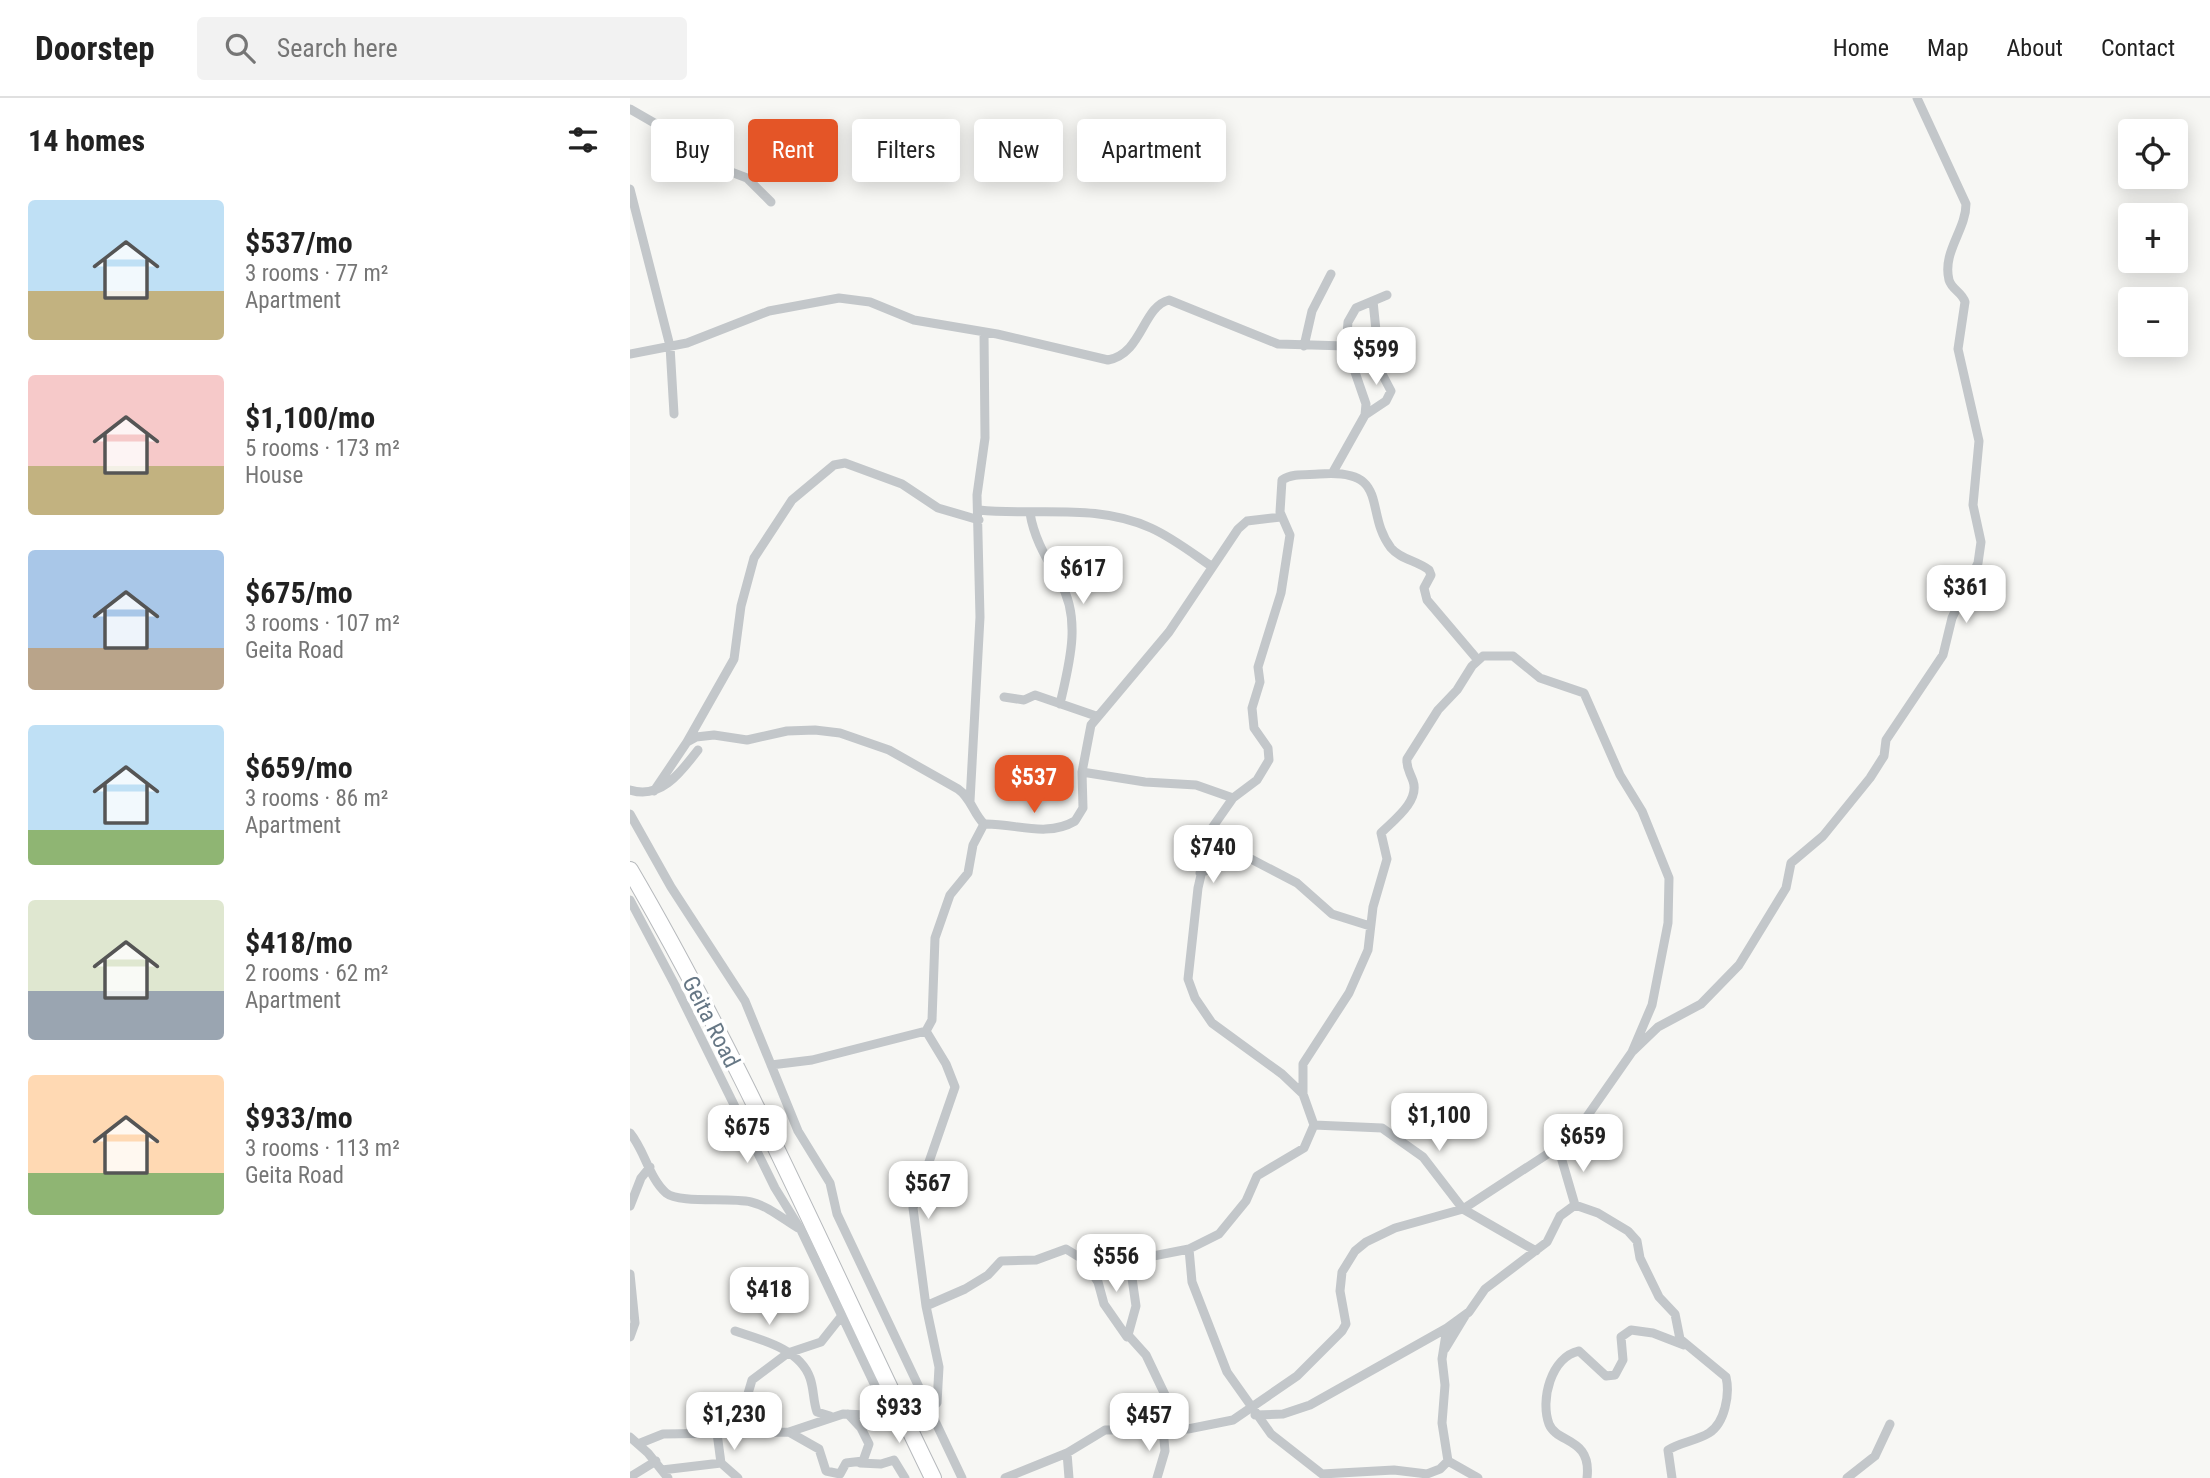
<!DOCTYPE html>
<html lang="en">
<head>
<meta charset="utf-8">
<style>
  :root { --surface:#fff; --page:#f2f2f2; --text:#222; --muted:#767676; --line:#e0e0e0; --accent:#e45527 }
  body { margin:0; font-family:"Roboto Condensed",sans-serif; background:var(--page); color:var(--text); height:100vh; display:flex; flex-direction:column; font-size:26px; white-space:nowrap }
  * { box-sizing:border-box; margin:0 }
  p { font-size:23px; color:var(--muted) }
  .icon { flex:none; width:38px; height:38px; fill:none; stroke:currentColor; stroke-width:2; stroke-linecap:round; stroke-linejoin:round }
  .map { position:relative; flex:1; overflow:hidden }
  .panel { display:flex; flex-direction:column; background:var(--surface); width:630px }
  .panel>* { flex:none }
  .hud { position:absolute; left:21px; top:21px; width:665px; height:63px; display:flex; gap:14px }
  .buttons { position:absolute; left:1488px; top:21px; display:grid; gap:14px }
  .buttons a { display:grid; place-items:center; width:70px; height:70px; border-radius:7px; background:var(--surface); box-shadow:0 4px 18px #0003; font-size:35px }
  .price { position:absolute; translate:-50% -60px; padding:0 16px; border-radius:14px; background:#fff; color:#222; font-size:23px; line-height:46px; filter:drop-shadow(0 2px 4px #0008) }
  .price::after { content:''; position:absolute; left:50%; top:42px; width:21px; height:16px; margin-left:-10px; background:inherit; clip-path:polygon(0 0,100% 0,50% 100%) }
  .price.active { background:var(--accent); color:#fff }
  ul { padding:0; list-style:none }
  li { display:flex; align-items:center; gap:21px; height:175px; padding:0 28px }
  li span { display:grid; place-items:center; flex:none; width:196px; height:140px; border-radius:7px; color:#555 }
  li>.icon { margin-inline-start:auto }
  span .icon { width:84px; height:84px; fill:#fffc; stroke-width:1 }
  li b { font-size:30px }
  h2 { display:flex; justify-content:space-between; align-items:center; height:84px; padding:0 28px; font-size:30px }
  .tag { padding:0 24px; border-radius:7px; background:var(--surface); box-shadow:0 4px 18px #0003; font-size:24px; line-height:63px }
  .tag.active { background:var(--accent); color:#fff }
  header { display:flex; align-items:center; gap:42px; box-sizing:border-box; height:98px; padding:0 35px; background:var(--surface); border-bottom:2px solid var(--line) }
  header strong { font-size:33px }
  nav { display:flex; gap:38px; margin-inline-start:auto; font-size:24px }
  .search { width:490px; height:63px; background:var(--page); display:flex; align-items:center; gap:18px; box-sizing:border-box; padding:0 24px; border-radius:7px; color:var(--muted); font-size:26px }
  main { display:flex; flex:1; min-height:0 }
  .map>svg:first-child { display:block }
</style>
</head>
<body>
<header>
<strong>Doorstep</strong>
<div class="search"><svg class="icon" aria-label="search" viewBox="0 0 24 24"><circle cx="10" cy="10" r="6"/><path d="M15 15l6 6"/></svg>Search here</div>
<nav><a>Home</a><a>Map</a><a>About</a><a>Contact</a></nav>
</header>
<main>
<section class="panel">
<h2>14 homes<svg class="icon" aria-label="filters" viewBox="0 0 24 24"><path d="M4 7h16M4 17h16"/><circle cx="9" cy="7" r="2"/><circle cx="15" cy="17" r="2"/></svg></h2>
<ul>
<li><span style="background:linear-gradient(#bfe0f5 65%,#c2b280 0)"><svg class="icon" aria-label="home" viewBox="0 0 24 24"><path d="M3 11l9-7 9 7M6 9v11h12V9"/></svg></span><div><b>$537/mo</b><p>3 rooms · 77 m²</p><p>Apartment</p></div></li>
<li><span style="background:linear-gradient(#f6c9c9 65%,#c2b280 0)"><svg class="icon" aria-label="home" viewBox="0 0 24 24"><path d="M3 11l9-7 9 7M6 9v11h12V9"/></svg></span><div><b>$1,100/mo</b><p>5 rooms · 173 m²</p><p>House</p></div></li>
<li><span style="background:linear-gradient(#a9c7e8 70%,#b9a48a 0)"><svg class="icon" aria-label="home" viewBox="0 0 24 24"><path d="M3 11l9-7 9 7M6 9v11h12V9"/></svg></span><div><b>$675/mo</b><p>3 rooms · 107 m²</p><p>Geita Road</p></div></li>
<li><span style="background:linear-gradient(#bfe0f5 75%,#8fb573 0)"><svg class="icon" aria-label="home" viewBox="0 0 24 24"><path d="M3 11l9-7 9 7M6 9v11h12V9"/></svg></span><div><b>$659/mo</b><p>3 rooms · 86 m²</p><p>Apartment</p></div></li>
<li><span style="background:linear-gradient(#dfe7d0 65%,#9aa5b1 0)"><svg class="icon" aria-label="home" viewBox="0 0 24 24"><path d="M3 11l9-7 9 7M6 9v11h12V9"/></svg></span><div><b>$418/mo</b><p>2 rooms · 62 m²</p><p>Apartment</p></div></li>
<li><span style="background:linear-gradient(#ffd9b3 70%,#8fb573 0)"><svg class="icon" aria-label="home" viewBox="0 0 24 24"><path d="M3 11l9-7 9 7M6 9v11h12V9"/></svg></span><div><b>$933/mo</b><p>3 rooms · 113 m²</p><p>Geita Road</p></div></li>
</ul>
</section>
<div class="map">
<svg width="1580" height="1380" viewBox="0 0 1580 1380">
  <rect width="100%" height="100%" fill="#f7f7f4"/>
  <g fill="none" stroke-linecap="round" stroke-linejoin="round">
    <g stroke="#b6b9bc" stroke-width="18">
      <path id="trunk" d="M0,772C114,967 204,1177 303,1380"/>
    </g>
    <path stroke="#c3c7ca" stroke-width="9" d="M0,11L33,30L67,61L117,80L141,104
      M0,91L40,248L44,316
      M674,248L682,213L701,176
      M0,256L57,245L139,213L209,200L240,204L284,222L367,236L478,262C513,255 512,209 539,202L648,246L716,248
      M735,317L756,303L761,293L750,272L743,203
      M703,374L735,317L736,306L716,248L718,224L726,210L757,197
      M349,412C407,418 466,405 521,430C543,440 562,455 581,468
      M400,415C404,441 417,461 430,484C452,521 439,567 430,606
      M374,599L394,602L405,597L466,618
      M57,644L104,561L111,508L124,460L162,402L204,367L215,365L272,386L308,410L349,422
      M452,674L515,684L566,687L603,700
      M0,692C31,702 51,674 68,652
      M24,693L57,644L66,639L84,637L117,642L157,633L185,632L210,635L259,652L328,691C341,700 343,715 354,726
      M340,703L350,519L347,397L355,340L354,234
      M0,716L41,789L115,903L168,1033L200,1085L207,1116L332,1380
      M570,775L602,762L621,761L667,785L702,816L740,828
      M0,802L45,887L145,1090L171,1132L260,1319
      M296,933L316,966L325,989L283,1110L296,1208L309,1269L307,1305L298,1312
      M1003,953L1028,929L1071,906L1109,867L1156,790L1161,765L1193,738L1240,680L1254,658L1256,642L1313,557L1322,520L1348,465L1351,444L1343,407L1349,343L1328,251L1335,204C1332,194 1322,192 1319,182C1312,154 1336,132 1336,106L1287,0
      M141,967L182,962L296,933L302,922L305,840L320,797L338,775L343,747L354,726C385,725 416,740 445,723L453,710L452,674L461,627L539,534L608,431L617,423L651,419
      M684,1027L752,1030L793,1059L833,1111L906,1153
      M0,1035C15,1053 19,1080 36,1095C50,1106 98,1099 121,1104C138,1108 153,1121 168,1130
      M932,1048L931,1059L945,1107
      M0,1108L11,1080L20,1069
      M559,1151L562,1184L597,1274L641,1336L692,1376L764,1372L797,1376L810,1371L818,1363L812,1325L815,1287L812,1261L817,1230
      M454,1162L468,1184L474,1206L497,1239
      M0,1176L5,1225L0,1239
      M296,1208L335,1191L358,1177L371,1163L406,1162L436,1151L454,1162L481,1160L506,1168
      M105,1233C132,1242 170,1251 180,1280C184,1291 183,1303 187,1314L200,1318
      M815,1251L835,1218
      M625,1317L653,1316L680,1307L817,1230L839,1214L855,1191L917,1144L930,1118L945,1107L968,1115L998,1133L1007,1143L1010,1160L1029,1199L1045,1216L1050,1241L1096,1279C1100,1296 1095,1325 1079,1335C1066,1343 1051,1344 1038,1352L1042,1380
      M536,1331L539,1306L536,1299L516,1257L498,1237L506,1208L502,1180L506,1168L518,1159L559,1151L589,1136L616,1103L627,1078L674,1050L684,1027L673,996L652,976L582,925L565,900L558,881L568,790L582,730L603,700L627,682L639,662L638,650L624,630L622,610L630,584L628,569L651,495L660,437L650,414L652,382C663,375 677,377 689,376C762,370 733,414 761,450C770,461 788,463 799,472L801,477L794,490L797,502L847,561
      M122,1334L117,1299L122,1282L158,1255L191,1244L210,1220
      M159,1334L189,1351L196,1373L210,1376L216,1365L233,1363L239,1346L231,1330L218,1316
      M87,1335L91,1365L108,1380
      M0,1339L18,1355L38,1380
      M8,1346L33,1336L159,1334L213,1316L263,1318
      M437,1355L439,1380
      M818,1363L848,1380
      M230,1365L251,1366L264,1362L275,1380
      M32,1372L91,1365
      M0,1379L26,1363
      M375,1380L437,1355L475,1332L558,1331L603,1322L667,1278L712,1233L716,1226L710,1193L712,1174L725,1153L736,1144L765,1130L833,1111L942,1040L1002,954L1022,907L1038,825L1039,780L1012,713L990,677L954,595L910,580L883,558H853L842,568L827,592L808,612L777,661C776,670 780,674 783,683C790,703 764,722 751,735L757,761L743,809L738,852L719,895L673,966V996
      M527,1380L535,1353L533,1331
      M957,1380C962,1339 927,1346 919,1326C910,1302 921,1259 949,1253L976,1278L985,1277L993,1262L991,1239L1001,1232L1023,1235L1054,1247
      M1217,1380L1245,1358L1260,1326"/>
    <use href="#trunk" stroke="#fff" stroke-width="16"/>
  </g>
  <g text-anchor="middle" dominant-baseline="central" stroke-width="7" stroke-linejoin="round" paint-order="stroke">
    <g font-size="23" fill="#667785" stroke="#fff">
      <text transform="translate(81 924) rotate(63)">Geita Road</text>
    </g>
  </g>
</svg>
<div class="buttons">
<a><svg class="icon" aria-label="locate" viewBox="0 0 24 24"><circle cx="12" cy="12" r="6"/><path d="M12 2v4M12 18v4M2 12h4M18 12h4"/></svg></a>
<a>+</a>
<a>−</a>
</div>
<b class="price" style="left:746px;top:289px">$599</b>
<b class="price" style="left:453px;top:508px">$617</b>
<b class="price" style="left:1336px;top:527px">$361</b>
<b class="price active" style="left:404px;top:717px">$537</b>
<b class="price" style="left:583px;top:787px">$740</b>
<b class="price" style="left:809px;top:1055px">$1,100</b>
<b class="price" style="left:117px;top:1067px">$675</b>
<b class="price" style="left:953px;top:1076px">$659</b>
<b class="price" style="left:298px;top:1123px">$567</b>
<b class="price" style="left:486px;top:1196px">$556</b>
<b class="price" style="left:139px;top:1229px">$418</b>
<b class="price" style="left:269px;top:1347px">$933</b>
<b class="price" style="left:104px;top:1354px">$1,230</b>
<b class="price" style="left:519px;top:1355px">$457</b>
<div class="hud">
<a class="tag">Buy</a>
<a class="tag active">Rent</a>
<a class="tag">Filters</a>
<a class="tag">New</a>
<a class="tag">Apartment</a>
</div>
</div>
</main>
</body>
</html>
